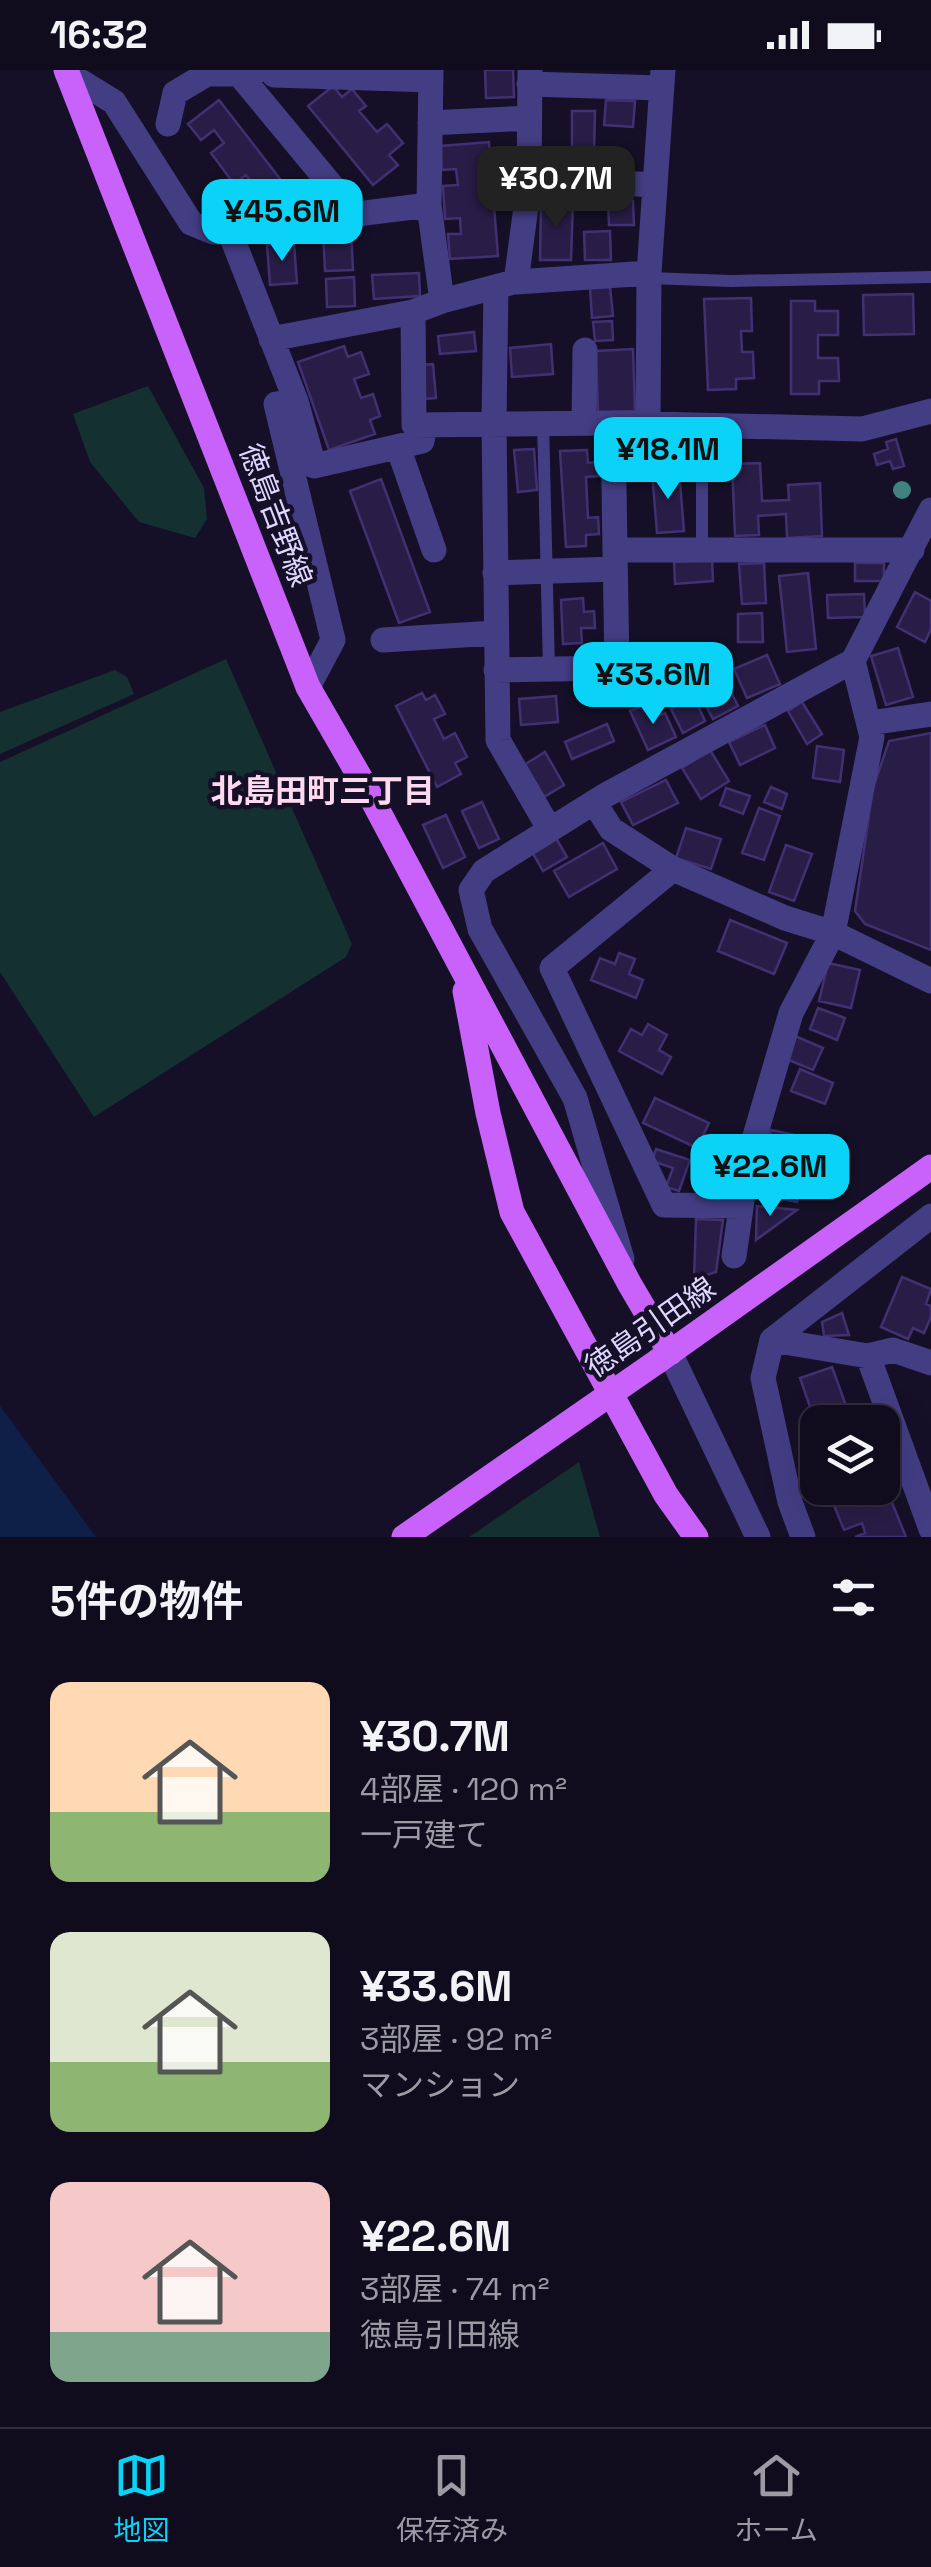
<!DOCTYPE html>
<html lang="ja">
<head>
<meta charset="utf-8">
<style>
  :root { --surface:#100c1d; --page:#191526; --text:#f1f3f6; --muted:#9c9ba4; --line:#302c3b; --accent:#0ad3f7 }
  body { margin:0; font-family:"Space Grotesk","Noto Sans JP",sans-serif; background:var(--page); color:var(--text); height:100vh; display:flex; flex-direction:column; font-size:38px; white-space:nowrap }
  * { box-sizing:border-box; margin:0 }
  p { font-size:32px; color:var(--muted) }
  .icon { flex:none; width:55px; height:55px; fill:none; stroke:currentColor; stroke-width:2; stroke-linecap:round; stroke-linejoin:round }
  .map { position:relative; height:1467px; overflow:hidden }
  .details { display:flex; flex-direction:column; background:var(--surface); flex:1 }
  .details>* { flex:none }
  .tools { position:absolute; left:800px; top:1335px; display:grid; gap:20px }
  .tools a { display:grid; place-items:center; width:100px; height:100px; border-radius:20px; background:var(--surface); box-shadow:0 10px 40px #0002,0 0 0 2px var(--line); font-size:50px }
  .price { position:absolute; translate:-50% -85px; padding:0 22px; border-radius:20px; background:var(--accent); color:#111; font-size:32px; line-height:65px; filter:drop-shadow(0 2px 5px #0008) }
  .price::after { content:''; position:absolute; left:50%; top:60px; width:30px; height:22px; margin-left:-15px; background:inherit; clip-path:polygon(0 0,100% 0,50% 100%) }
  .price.current { background:#222; color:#fff }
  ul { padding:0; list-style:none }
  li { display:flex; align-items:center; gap:30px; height:250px; padding:0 50px }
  li span { display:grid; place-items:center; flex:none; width:280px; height:200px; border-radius:20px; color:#555 }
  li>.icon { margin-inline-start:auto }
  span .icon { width:120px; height:120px; fill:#fffc; stroke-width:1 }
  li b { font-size:42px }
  h2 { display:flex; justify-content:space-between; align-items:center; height:120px; padding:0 50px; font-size:42px }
  .status { display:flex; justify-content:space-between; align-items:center; height:70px; padding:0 50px; background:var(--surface); direction:ltr }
  .status svg { height:28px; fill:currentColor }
  .tab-bar { display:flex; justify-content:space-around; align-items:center; height:140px; border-top:2px solid var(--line); background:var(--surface); font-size:28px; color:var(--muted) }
  .tab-bar a { display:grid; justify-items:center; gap:5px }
  .tab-bar .current { color:var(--accent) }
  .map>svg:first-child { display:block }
</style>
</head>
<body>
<div class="status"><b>16:32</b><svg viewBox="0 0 49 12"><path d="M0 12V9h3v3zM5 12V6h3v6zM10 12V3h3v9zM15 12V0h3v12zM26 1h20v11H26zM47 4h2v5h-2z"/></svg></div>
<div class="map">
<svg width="931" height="1467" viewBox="0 0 931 1467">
  <rect width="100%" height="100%" fill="#151027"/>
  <path fill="#143031" d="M148,316L204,418L207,449L195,468L139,452L90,392L73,344Z
    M226,589L352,874L346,887L94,1047L0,902V692Z
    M115,600L127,607L134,624L0,684V642Z
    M579,1392L600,1467H469Z"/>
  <path fill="#0e2048" d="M0,1336L96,1467H0Z"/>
  <path fill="#281d47" stroke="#413072" stroke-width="2.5" d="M485,0H513L514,27L486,28Z
    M333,16L342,27L352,19L366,36L359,41L377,62L387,54L403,73L389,85L398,95L373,115L308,36Z
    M219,30L284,114L253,138L244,126L255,117L246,105L234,114L211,83L224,73L214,60L201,70L188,54Z
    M606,30L635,31L633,57L604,55Z
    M572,41H595L594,81H572Z
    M489,72L498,186L450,189L448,164H461L460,148L445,149L443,116L458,115L456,99L442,100L441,76Z
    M607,83L608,102L577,104L576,86Z
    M608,131H633L634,155H609Z
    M541,133H573L571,190H540Z
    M351,160L353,200L325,201L323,161Z
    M610,161L611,190H585L584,162Z
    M294,173L297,213L270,215L267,175Z
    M419,203L420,226L374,229L372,205Z
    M354,207L355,236L327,237L326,209Z
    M610,217L613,246L592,248L590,218Z
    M913,224L914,264L864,265L863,225Z
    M751,228L752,261H741L742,282H753L754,308L736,309V319L708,320L704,229Z
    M791,231H815V241H838V265H818V288H838L839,311H819V324H791Z
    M612,251L613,270L595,271L593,252Z
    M474,262L476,281L440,284L438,266Z
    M551,274L553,304L512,307L510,278Z
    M344,276L348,287L361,282L369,304L354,309L361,328L373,324L380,346L370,350L375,364L329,380L298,292Z
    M633,279L635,341L598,342L596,281Z
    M433,294L436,328L423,329L420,295Z
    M896,369L904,396L893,399L890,391L877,395L874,384L888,379L886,372Z
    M534,379L537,420L518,422L514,380Z
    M587,380L588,393L599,392V406L586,407L588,448L598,447L599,464L586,465V476L566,477L560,381Z
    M760,393L762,431L789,430L788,415L820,413L822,466L787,468L786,444L758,446L759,465L735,466L732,394Z
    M679,400L684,461L657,463L652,402Z
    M381,409L430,542L399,553L350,421Z
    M712,490L713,511L675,514L674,492Z
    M764,493L766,533L742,534L739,494Z
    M855,493H884V511H855Z
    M808,503L816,579L787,582L779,506Z
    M915,522L931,531V559L925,572L897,557Z
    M864,524L865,547L828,548L827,525Z
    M583,528L584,542L594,541L595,558H581L582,573L563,574L561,530Z
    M762,543L763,572H738V544Z
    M898,578L913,627L886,635L871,586Z
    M767,585L780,614L747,628L734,599Z
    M725,610L738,636L713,649L700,624Z
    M422,623L426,630L435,625L445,644L434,649L444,669L455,663L467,687L455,693L461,704L437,717L396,636Z
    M556,626L558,652L521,655L519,629Z
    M694,627L705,651L683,663L671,639Z
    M802,632L822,664L807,674L788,641Z
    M647,634L653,648L665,643L676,667L648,680L630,641Z
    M607,654L614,671L572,689L565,672Z
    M765,655L775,678L740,695L729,672Z
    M931,663V880L865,854L855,841L873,718L889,671Z
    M817,676L844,680L840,712L813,708Z
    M710,680L729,711L701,729L682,698Z
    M545,682L564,715L544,727L524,695Z
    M666,710L678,733L633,755L621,732Z
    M771,717L787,724L782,739L764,732Z
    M726,718L750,726L743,744L720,735Z
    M482,732L499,769L479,778L462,741Z
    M759,738L780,746L764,790L742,783Z
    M446,745L465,787L443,798L423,755Z
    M686,758L721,769L711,799L676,788Z
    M556,768L567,787L543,801L532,782Z
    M603,773L617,799L569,827L554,801Z
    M786,775L812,784L794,831L769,822Z
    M730,850L787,873L774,904L718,881Z
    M619,883L635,889L629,904L643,910L636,928L591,910L600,888L615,894Z
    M828,893L860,900L851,938L819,931Z
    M818,938L845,948L837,970L810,959Z
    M648,954L667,965L659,980L671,987L662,1004L619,981L631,959L642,965Z
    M795,966L823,978L813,1000L786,989Z
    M800,999L833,1013L825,1034L791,1021Z
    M655,1028L709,1053L697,1078L643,1053Z
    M771,1060L810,1068L797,1132L757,1124Z
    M656,1079L690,1090L679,1121L666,1117L673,1098L652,1091Z
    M757,1136L797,1140L756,1170Z
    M696,1149L723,1150L716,1202L694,1209Z
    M902,1207L931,1219L926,1234L931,1236V1247L924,1263L913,1258L908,1269L881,1257Z
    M842,1243L849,1265L824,1266L822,1252Z
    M832,1297L852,1352H818V1360L800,1308Z
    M882,1408L906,1467H855L865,1463L862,1453L844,1460L829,1423L843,1418H882Z"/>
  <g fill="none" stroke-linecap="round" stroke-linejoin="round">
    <path stroke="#433d84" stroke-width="12" d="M649,208L731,211L931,207
      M543,352L549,599
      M702,355V480"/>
    <path stroke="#433d84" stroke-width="25" d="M530,0L529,114L516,212L649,203L663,0
      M67,3L114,32L191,153L213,162L429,135L431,0
      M239,4L355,144
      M274,5L431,10
      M529,14L661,18
      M430,53L529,48
      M168,54L175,23L207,4H253
      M530,108L655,115
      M429,135L442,231
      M229,160L296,331L276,334L333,570L308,617
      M496,217L494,352L498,670L550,760
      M413,242L414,355L613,353L862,359L931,341
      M271,269L413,242L442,231L510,213
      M296,331L314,396L422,371L425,355
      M584,353L585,280
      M613,353L615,480
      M648,353L649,203
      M398,377L434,480
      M495,503L615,499
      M383,570L495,563
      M496,600L617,598L615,480H912
      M869,653L931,644
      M594,732L611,759L673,799L785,848L833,863L931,911
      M673,799L552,898L664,1135L741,1136
      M734,1186L748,1090L791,943L833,863L872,667L853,591
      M622,1189L575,1028L480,859L471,820L484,801L604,726L853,591L931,440
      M772,1270L868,1286L893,1280L931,1293
      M868,1286L931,1459
      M803,1467L790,1432L763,1308L772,1270L931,1146"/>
    <path stroke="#433d84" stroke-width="25" d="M670,1283L758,1467"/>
    <path stroke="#c962fa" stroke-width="25" d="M66,0L308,617L365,716L629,1213L670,1283
      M465,921L488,1043L512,1142L666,1425L696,1467
      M658,1291L931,1097"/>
    <path stroke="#c962fa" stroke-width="25" d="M404,1467L658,1291"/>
  </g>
  <circle fill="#41817e" cx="902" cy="420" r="9"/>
  <g text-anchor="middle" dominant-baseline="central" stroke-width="9" stroke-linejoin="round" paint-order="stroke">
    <g font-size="30" fill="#ded7fe" stroke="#151027">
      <text transform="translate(276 445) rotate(69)">徳島吉野線</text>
      <text transform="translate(650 1257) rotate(-35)">徳島引田線</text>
    </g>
    <g font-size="32" font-weight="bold" fill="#fed9ef" stroke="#151027">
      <text x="323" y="721">北島田町三丁目</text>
    </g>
  </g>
</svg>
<div class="tools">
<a><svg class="icon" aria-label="layers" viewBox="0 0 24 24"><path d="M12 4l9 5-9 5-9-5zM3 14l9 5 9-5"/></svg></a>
</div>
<b class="price current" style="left:556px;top:161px">¥30.7M</b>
<b class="price" style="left:282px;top:194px">¥45.6M</b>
<b class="price" style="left:668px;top:432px">¥18.1M</b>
<b class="price" style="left:653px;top:657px">¥33.6M</b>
<b class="price" style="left:770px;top:1149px">¥22.6M</b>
</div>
<section class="details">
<h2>5件の物件<svg class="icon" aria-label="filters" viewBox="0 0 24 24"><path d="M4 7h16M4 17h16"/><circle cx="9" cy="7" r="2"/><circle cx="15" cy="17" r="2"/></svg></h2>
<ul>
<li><span style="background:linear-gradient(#ffd9b3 65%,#8fb573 0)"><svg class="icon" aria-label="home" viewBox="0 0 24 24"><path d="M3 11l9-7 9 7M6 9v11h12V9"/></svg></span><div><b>¥30.7M</b><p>4部屋 · 120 m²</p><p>一戸建て</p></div></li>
<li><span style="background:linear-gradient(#dfe7d0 65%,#8fb573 0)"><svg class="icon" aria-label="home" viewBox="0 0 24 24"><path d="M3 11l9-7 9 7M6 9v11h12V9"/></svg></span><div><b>¥33.6M</b><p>3部屋 · 92 m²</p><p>マンション</p></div></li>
<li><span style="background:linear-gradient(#f6c9c9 75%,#7fa58c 0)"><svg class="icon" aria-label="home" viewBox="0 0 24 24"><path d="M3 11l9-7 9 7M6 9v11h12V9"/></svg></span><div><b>¥22.6M</b><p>3部屋 · 74 m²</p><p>徳島引田線</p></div></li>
</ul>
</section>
<nav class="tab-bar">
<a class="current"><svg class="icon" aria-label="map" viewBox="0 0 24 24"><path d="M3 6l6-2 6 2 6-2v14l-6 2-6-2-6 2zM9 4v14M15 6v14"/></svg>地図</a>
<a><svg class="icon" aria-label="saved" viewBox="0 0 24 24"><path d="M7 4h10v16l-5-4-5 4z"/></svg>保存済み</a>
<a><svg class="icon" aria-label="home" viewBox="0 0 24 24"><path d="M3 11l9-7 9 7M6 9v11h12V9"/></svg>ホーム</a>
</nav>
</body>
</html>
